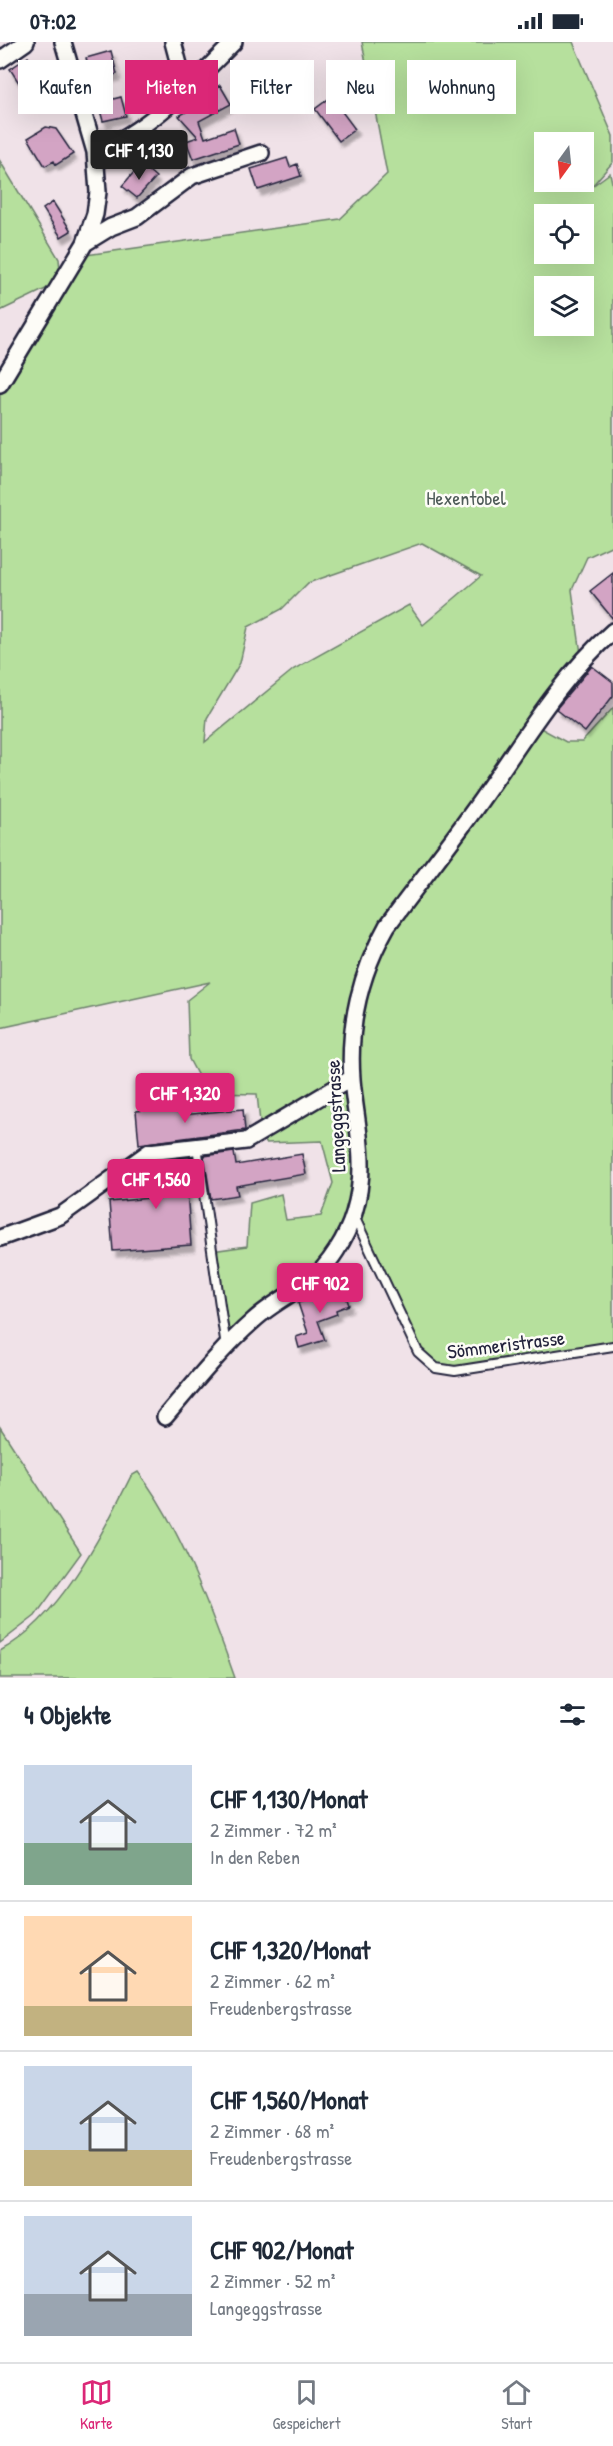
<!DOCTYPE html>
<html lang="de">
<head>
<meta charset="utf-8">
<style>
  :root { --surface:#fff; --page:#f2f2f3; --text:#1f2937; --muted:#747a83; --line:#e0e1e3; --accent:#db2777 }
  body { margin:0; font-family:"Patrick Hand",sans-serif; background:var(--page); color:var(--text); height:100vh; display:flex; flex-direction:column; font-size:22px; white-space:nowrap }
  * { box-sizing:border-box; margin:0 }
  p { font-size:20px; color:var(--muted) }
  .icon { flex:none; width:33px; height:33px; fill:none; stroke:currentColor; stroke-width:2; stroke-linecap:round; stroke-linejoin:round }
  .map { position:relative; height:1636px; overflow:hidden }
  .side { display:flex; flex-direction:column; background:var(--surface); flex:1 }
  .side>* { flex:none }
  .top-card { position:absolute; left:18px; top:18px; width:578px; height:54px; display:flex; gap:12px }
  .needle { width:39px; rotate:195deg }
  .controls { position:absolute; left:534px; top:90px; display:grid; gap:12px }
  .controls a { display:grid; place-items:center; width:60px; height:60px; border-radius:0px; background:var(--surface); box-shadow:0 6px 24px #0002; font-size:30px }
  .price { position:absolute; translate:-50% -51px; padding:0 14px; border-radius:6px; background:var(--accent); color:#fff; font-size:20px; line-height:39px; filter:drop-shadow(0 2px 3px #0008) }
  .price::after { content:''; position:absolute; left:50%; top:36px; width:18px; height:14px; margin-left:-9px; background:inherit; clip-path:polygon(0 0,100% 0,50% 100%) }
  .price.on { background:#222; color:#fff }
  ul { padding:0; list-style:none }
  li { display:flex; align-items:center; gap:18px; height:150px; padding:0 24px }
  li+li { border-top:2px solid var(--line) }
  li span { display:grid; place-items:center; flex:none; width:168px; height:120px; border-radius:0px; color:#555 }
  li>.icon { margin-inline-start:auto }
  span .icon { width:72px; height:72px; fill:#fffc; stroke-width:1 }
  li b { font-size:26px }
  h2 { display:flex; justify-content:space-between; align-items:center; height:72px; padding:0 24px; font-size:26px }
  .chip { padding:0 21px; border-radius:0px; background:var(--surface); box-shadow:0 6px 24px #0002; font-size:21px; line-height:54px }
  .chip.on { background:var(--accent); color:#fff }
  .status { display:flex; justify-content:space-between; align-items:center; height:42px; padding:0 30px; background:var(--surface); direction:ltr }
  .status svg { height:16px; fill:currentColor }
  .tab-bar { display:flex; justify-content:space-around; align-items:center; height:84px; border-top:2px solid var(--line); background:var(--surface); font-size:16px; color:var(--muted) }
  .tab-bar a { display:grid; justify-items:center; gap:3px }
  .tab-bar .on { color:var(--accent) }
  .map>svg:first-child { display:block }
</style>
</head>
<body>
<div class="status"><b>07:02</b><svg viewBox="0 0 49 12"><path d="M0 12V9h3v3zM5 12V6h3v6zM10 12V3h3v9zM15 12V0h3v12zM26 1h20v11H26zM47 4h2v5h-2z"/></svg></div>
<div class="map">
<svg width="613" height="1636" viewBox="0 0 613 1636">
  <defs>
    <filter id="shadow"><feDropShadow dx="3.5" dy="6" stdDeviation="1.5" flood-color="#0004"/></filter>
  </defs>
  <rect width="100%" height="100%" fill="#f0e2e8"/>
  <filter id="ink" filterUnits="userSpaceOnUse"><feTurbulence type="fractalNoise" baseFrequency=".0167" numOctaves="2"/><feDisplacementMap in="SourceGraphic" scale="12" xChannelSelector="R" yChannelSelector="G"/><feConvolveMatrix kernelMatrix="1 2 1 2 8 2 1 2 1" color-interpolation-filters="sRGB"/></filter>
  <g filter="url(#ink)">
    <path fill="#b6e09d" stroke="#6c816c" stroke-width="1.5" fill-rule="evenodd" d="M362,0H573L613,94V120L591,145L610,131L613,145V503L587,515L572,548L582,619L533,682L566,700H582L613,666V1302L461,1325L434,1322L424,1313L354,1173L335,1211L226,1305L212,1209L247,1204L250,1161L281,1152L286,1178L321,1174L333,1141L322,1099L266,1101L261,1090L257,1052L207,1051L189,1017L187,958L210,940L0,986V342L60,240L0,269V119L59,217L61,238L79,214L340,177L387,132ZM544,100H584V140H544ZM544,172H584V212H544ZM544,244H584V284H544ZM422,501L481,534L423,583L409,563L294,627L205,700L207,676L240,621L248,585L282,567L308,541Z
      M0,1385L81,1511L35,1574L0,1601Z
      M138,1430C180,1483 212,1571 235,1636H0V1609C61,1576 101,1494 131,1434Z"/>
    <path fill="#d3a4c4" stroke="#22223b" stroke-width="1.5" filter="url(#shadow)" d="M111,9L117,32L92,39L86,16Z
      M28,15L51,49L32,61L10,27Z
      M167,19L171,39L141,46L136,26Z
      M272,34L301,42L297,56L274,48L271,57L248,50L252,36L270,42Z
      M220,43L231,62L199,79L205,96L234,86L239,102L193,117L186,99L198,95L179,74L196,64L193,59Z
      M121,55L126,74L103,79L98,61Z
      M331,55L355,87L339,99L315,67Z
      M46,85L56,87L73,112L56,123L54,119L45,124L28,96Z
      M287,116L290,125L297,122L301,134L258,148L251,127Z
      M141,122L156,135L137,156L122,144Z
      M53,160L71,189L61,195L43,167Z
      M613,531V577L590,549Z
      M592,624L613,640V654L585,690L556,667Z
      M181,1064L182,1073L243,1067L245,1088L139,1102L136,1069Z
      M234,1110L236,1123L302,1112L306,1132L236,1144L238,1153L211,1157L204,1114Z
      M193,1115L195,1134L186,1135L191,1203L113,1209L109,1160L149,1156L146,1124L153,1119Z
      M343,1245L349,1263L336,1268L337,1272L318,1279L325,1298L299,1306L296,1295L308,1291L298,1261Z"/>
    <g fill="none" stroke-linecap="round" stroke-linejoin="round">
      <g stroke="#22223b" stroke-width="12">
        <path id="lane" d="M197,1104L226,1305
          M354,1174L418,1310L436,1326L455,1329L613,1304"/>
      </g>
      <g stroke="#22223b" stroke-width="20">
        <path id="street" d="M173,0L185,45
          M0,18L26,0
          M95,110C149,89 193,41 234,0
          M85,201L111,185L137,175L192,134L261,111
          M0,342L85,201L95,172L98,150L95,110L63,0
          M0,1196L60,1174L149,1110L246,1099L352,1036
          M165,1375C193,1342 221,1307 254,1278C270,1263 292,1252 310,1239C329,1224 347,1195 354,1171C369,1122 356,1085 352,1037C348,983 361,930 387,884C420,839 455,796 486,751C525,695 561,635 613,589"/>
      </g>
      <use href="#lane" stroke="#fdfcf7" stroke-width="8"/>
      <use href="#street" stroke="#fdfcf7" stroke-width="15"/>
    </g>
  </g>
  <g text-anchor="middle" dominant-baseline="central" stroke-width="5" stroke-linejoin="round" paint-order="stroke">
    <g font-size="20" fill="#4e5b58" stroke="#fdfcf7">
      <text x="466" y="455">Hexentobel</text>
    </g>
    <g font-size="20" fill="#22223b" stroke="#fdfcf7">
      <text transform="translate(335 1074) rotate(-93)">Langeggstrasse</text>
      <text transform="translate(506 1302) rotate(-7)">Sömmeristrasse</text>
    </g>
  </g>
</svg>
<div class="controls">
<a><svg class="needle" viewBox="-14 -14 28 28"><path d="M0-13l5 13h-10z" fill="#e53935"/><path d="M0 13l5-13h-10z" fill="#747a83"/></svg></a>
<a><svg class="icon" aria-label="locate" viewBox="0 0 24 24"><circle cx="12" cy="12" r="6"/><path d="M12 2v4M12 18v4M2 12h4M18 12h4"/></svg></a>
<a><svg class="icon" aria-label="layers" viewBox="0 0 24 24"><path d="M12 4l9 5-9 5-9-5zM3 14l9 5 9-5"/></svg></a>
</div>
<b class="price on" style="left:139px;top:139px">CHF 1,130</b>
<b class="price" style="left:185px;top:1082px">CHF 1,320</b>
<b class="price" style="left:156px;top:1168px">CHF 1,560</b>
<b class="price" style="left:320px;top:1272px">CHF 902</b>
<div class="top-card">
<a class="chip">Kaufen</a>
<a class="chip on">Mieten</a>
<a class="chip">Filter</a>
<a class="chip">Neu</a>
<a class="chip">Wohnung</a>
</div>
</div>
<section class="side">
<h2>4 Objekte<svg class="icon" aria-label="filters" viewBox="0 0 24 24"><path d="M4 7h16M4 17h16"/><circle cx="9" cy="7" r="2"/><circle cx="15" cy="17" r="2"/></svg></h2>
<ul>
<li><span style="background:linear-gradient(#c9d6e8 65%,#7fa58c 0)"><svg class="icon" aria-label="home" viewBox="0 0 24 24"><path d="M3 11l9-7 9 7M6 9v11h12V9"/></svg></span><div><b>CHF 1,130/Monat</b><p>2 Zimmer · 72 m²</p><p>In den Reben</p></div></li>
<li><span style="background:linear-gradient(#ffd9b3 75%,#c2b280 0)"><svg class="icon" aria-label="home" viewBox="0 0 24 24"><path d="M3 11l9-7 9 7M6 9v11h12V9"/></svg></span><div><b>CHF 1,320/Monat</b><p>2 Zimmer · 62 m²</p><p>Freudenbergstrasse</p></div></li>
<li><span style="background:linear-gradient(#c9d6e8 70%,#c2b280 0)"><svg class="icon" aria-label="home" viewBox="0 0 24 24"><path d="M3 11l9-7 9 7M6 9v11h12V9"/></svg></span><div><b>CHF 1,560/Monat</b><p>2 Zimmer · 68 m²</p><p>Freudenbergstrasse</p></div></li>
<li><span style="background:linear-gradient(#c9d6e8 65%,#9aa5b1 0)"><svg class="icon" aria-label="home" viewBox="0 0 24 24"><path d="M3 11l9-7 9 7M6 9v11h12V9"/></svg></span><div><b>CHF 902/Monat</b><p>2 Zimmer · 52 m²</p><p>Langeggstrasse</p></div></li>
</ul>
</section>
<nav class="tab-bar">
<a class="on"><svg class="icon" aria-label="map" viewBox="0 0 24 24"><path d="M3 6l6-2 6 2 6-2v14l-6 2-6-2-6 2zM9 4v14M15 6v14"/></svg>Karte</a>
<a><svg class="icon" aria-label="saved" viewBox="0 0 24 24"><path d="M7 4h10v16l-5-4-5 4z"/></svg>Gespeichert</a>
<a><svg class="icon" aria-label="home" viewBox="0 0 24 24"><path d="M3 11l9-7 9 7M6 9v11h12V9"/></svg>Start</a>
</nav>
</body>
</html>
